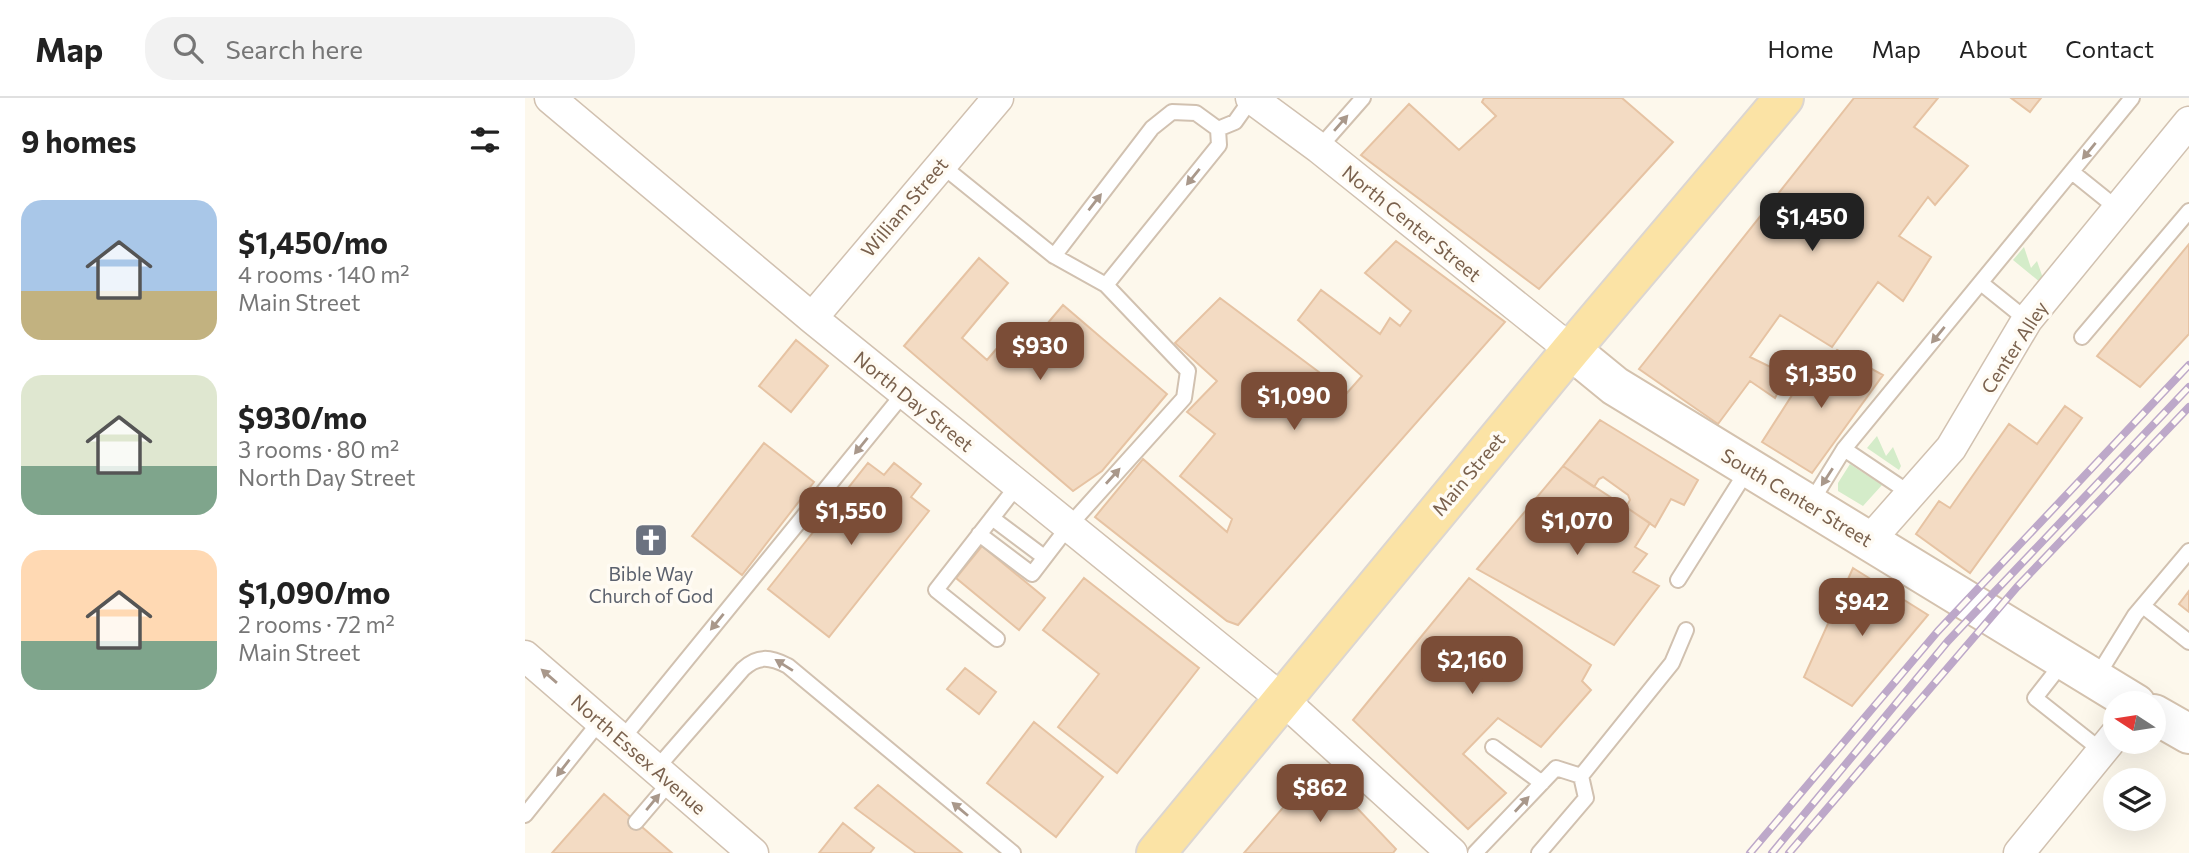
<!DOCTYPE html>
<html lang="en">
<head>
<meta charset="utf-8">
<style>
  :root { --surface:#fff; --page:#f2f2f2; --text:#222; --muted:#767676; --line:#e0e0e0; --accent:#7b4d37 }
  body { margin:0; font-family:Commissioner,sans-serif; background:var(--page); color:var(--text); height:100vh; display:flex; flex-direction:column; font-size:26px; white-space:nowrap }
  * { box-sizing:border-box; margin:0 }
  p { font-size:23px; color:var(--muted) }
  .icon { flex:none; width:38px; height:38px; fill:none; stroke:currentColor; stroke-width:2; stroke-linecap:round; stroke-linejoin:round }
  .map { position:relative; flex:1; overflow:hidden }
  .drawer { display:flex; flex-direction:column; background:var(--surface); width:525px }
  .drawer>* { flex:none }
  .needle { width:46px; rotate:282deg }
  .buttons { position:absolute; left:1578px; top:593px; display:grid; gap:14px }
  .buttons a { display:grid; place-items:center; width:63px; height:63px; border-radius:50%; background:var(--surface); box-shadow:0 7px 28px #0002; font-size:35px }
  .price { position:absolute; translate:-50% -60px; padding:0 16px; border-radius:14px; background:var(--accent); color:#fff; font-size:23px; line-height:46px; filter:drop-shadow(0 2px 4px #0008) }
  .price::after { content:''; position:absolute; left:50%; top:42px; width:21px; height:16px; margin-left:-10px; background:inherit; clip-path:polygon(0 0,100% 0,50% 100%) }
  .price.current { background:#222; color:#fff }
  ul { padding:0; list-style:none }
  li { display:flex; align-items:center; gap:21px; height:175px; padding:0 21px }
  li span { display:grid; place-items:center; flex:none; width:196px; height:140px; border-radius:21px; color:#555 }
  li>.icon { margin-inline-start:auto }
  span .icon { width:84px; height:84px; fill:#fffc; stroke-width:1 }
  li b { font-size:30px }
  h2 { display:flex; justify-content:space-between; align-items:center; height:84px; padding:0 21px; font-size:30px }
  header { display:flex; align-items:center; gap:42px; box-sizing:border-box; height:98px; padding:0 35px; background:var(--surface); border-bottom:2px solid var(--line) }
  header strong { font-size:33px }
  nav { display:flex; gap:38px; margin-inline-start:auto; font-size:24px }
  .search { width:490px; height:63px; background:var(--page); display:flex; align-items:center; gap:18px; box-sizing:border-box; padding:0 24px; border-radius:28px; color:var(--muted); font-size:26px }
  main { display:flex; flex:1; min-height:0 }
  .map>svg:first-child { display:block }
</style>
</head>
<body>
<header>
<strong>Map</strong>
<div class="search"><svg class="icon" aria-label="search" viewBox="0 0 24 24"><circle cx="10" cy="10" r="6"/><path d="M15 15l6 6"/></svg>Search here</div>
<nav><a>Home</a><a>Map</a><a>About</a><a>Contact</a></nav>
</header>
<main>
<section class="drawer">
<h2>9 homes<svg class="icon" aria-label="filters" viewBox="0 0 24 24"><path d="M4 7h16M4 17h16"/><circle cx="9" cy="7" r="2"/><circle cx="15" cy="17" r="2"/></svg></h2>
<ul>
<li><span style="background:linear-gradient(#a9c7e8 65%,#c2b280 0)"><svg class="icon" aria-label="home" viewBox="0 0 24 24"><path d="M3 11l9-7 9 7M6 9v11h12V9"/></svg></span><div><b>$1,450/mo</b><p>4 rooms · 140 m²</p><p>Main Street</p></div></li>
<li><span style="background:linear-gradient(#dfe7d0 65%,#7fa58c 0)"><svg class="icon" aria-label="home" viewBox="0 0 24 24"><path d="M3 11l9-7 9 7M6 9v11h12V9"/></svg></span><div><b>$930/mo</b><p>3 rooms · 80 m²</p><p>North Day Street</p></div></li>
<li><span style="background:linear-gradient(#ffd9b3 65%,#7fa58c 0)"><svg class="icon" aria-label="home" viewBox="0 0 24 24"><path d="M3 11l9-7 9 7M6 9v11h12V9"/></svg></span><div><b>$1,090/mo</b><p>2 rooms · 72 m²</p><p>Main Street</p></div></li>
</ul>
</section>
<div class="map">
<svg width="1664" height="755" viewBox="0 0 1664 755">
  <rect width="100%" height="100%" fill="#fdf8ec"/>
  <path fill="#d4ecc9" d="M1499,149L1506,170L1512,163L1521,189L1488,162Z
    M1352,338L1361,358L1368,349L1376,368L1374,372L1342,350Z
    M1325,366L1357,387L1338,408L1313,393V385Z"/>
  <path fill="#f3dbc3" stroke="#e6c3a3" stroke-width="2" d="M959,0H1097L1148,44L1014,191L836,57L884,6L934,52L971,18L957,4Z
    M1329,0H1413L1389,29L1443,68L1410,107L1403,99L1374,138L1406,159L1378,203L1353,184L1307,249L1255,217L1225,259L1262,277L1250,300L1225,283L1193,326L1114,271Z
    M1486,0H1516L1505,14Z
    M871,143L980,224L713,527L702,523L570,419L618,361L702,434L707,421L655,378L690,336L662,314L692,283L650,245L695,200L822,295L837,278L773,222L796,192L855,236L865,220L875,228L886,213L840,175Z
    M1664,146V236L1615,289L1572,258Z
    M454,160L483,185L437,240L462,262L473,249L490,264L538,207L642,296L577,373L548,393L379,248Z
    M271,242L303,268L266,314L234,288Z
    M1312,252L1358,277L1287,375L1237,344L1271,291Z
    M1540,308L1557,320L1445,475L1391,436L1414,403L1425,410L1484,326L1512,346Z
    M1075,322L1173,382L1159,407L1146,401L1130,429L1101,409L1105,402L1103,397L1078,379L1074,381L1069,389L1038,368Z
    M239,345L289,384L217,477L167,438Z
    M343,365L359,377L369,365L396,386L386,399L404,413L304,539L243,491Z
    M1038,368L1125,425L1110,449L1122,456L1108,474L1134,488L1089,547L952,471Z
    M457,448L520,500L494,532L431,480Z
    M1328,470L1403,517L1327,608L1279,579Z
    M559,480L674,570L592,675L533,629L574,576L518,532Z
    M944,480L1066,567L1057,583L1066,592L1016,649L973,620L938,656L981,695L943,731L828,622Z
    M1664,493V514L1654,506Z
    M440,570L471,594L454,616L422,591Z
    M509,624L578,679L531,739L462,685Z
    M793,669L871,751L868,755H719Z
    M353,687L437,755H391L330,710Z
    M79,696L147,755H27Z
    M318,725L349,750L345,755H294Z"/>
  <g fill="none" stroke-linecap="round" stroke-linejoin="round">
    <g stroke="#d1c1b0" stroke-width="18">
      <path id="lane" d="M693,31L710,24L727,0
        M794,50L838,0
        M415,66L529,158L581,187L663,273L659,300L543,429L507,476L454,436
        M1547,74L1593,111
        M529,158L627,30L647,14L671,15L693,31L694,47L581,187
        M1456,185L1502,222
        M1557,239L1664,113
        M1319,351L1386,396
        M1285,406L1319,351L1607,0
        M467,420L519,459
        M1153,482L1223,371
        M1618,508L1664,544
        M472,541L411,492L492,388
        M1539,563L1510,600L1577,653
        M1571,580L1610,517L1664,453
        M97,641L379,295
        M968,649L1017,685
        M131,671L218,571C233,557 245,559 263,568L488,755
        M1056,678L1147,565L1161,532
        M0,717L76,622
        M111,724L145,684
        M950,755L1031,670L1056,678L1061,700L1014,755"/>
    </g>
    <g stroke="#d1c1b0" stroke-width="33">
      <path id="street" d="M25,0L287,220L757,601L927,755
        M726,0L794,50L1046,252
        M287,220L473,0
        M1344,443L1426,350L1502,222L1664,24
        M0,558L228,755
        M1494,755L1591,636"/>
    </g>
    <g stroke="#d4c2ae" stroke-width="42">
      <path id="secondary" d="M1046,252L1090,288L1611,606
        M1629,616L1664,636"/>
    </g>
    <g stroke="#dcd6d1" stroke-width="42">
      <path id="primary" d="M631,755L1046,252L1259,0"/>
    </g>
    <use href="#lane" stroke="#fff" stroke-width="14"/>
    <use href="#street" stroke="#fff" stroke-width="30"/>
    <use href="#secondary" stroke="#fff" stroke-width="38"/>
    <use href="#primary" stroke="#fbe3a5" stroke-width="38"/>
    <g stroke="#bda8c9" stroke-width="8">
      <path id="rail" d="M1225,755L1413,533L1664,267
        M1247,755L1423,543L1664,289
        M1264,755L1492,489L1664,309"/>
    </g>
    <use href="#rail" stroke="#fffbf3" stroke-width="5" stroke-dasharray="16" stroke-linecap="butt"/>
  </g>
  <defs><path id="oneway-solid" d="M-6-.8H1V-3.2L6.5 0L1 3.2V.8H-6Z" transform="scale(1.75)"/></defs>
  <g fill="#a9988b">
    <use href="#oneway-solid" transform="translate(816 25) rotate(-49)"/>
    <use href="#oneway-solid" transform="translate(1564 53) rotate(129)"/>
    <use href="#oneway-solid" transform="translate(668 79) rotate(129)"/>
    <use href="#oneway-solid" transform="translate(570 104) rotate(-52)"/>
    <use href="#oneway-solid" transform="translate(1413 237) rotate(129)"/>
    <use href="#oneway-solid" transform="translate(336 348) rotate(129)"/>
    <use href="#oneway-solid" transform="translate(588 378) rotate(-48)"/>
    <use href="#oneway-solid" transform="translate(1302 379) rotate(123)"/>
    <use href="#oneway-solid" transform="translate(192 524) rotate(129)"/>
    <use href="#oneway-solid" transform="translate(259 567) rotate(-148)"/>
    <use href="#oneway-solid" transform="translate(24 578) rotate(-139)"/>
    <use href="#oneway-solid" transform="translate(38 670) rotate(128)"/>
    <use href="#oneway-solid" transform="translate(128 704) rotate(-50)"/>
    <use href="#oneway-solid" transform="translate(997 706) rotate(-47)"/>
    <use href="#oneway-solid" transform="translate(435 711) rotate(-140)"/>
  </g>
  <defs>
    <g id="church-square" transform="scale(1.75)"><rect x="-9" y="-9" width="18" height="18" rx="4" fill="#6b7280" stroke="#fffbf3"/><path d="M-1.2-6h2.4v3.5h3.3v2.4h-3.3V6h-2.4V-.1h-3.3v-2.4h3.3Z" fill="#fff"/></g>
  </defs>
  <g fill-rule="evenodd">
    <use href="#church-square" x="126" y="442"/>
  </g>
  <g text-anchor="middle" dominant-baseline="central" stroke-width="7" stroke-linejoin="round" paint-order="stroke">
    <g font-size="19" fill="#7a614d" stroke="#fffbf3">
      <text transform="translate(379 109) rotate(-50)">William Street</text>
      <text transform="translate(887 125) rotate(39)">North Center Street</text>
      <text transform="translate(1489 249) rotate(-57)">Center Alley</text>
      <text transform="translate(389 303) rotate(39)">North Day Street</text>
      <text transform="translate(943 376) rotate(-50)">Main Street</text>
      <text transform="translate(1272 399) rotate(31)">South Center Street</text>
      <text transform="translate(114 656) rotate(41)">North Essex Avenue</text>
    </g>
    <g font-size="19" fill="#5b616d" stroke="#fffbf3">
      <text x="126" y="475">Bible Way<tspan x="126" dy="22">Church of God</tspan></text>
    </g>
  </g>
</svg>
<div class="buttons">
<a><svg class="needle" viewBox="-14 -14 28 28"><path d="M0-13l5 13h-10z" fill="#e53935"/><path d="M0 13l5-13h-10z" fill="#767676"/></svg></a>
<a><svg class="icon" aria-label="layers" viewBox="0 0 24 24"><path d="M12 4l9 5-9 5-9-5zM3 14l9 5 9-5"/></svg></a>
</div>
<b class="price current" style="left:1287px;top:155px">$1,450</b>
<b class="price" style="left:515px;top:284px">$930</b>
<b class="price" style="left:1296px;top:312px">$1,350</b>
<b class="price" style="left:769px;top:334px">$1,090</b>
<b class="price" style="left:326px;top:449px">$1,550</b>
<b class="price" style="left:1052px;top:459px">$1,070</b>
<b class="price" style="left:1337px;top:540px">$942</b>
<b class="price" style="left:947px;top:598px">$2,160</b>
<b class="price" style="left:795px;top:726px">$862</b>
</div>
</main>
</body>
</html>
